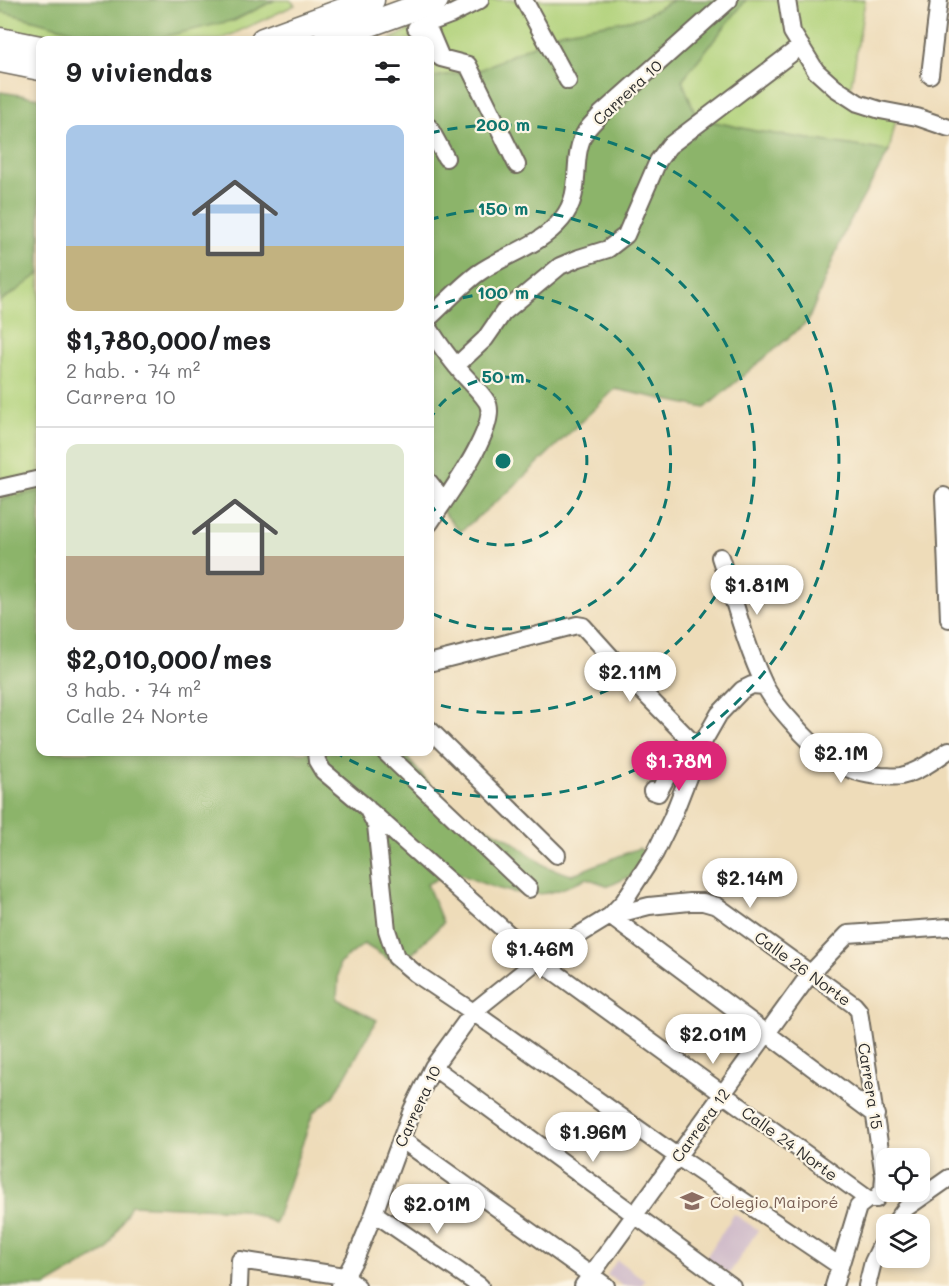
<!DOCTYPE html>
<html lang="es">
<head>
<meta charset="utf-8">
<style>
  :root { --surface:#fff; --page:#f6f6f6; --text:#202124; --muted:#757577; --line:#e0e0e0; --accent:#db2777 }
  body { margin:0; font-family:Mali,sans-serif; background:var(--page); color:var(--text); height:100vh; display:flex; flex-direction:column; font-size:22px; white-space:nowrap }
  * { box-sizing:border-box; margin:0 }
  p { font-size:20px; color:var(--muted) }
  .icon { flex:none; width:33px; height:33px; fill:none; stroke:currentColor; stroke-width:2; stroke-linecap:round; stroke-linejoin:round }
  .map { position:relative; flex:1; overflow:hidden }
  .details { position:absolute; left:36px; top:36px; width:398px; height:720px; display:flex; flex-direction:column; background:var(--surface); border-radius:12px; box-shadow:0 3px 9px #0003 }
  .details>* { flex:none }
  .tools { position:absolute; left:876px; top:1148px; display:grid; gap:12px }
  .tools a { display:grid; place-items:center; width:54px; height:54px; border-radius:12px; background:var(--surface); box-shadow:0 3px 9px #0003; font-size:30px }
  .price { position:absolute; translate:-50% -51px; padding:0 14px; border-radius:21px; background:#fff; color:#222; font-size:20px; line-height:39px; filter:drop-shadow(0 2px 3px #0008) }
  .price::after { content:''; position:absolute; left:50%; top:36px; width:18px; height:14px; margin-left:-9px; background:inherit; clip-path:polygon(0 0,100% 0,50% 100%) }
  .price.current { background:var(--accent); color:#fff }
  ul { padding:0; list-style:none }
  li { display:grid; align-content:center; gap:12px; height:318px; padding:0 30px }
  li+li { border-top:2px solid var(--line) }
  li span { display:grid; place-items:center; height:186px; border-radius:12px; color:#555 }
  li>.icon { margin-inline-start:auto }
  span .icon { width:108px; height:108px; fill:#fffc; stroke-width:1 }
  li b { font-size:26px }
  h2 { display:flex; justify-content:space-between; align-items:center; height:72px; padding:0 30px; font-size:26px }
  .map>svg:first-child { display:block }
</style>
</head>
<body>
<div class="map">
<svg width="949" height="1286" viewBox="0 0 949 1286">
  <rect width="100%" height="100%" fill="#fcf5e5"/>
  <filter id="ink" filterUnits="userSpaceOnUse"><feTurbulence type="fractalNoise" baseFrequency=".0167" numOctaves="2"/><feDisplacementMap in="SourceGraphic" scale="12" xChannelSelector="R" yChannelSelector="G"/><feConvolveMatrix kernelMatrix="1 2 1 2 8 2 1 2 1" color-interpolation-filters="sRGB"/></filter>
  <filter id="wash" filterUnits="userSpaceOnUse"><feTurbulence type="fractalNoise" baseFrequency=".008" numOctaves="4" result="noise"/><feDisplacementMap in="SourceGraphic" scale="24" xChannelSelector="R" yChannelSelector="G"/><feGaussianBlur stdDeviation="1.35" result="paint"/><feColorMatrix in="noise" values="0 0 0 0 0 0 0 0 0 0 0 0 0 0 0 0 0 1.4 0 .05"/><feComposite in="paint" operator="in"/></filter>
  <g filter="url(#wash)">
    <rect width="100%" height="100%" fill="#eedcb9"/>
    <path fill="#d1bdca" d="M734,1214L758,1230L729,1274L705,1259Z
      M617,1260L645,1280L641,1286H623L607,1275Z"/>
    <path fill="#b1d27a" stroke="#6e7e52" stroke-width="1.5" d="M275,0H290L295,5L220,40H53L0,29V11L74,31L234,21Z
      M469,0H674L640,18L561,32L480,70L429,78V40H389Z
      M746,0H865L850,93L899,106L889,151L755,131L697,118L681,81Z
      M40,273V491L0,500V301L15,292Z"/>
    <path fill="#8cb46a" stroke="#5c704a" stroke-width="1.5" d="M0,0H275L234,20L154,39L74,31L0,11Z
      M674,0H746L682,80L697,118L755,131L889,151L845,230L808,321L705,408L615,389L509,491L460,532L429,495V78L480,70L561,32L640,18Z
      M0,92L40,98V273L15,292L0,301Z
      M40,491V752H402L453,811L507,838L547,867L571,875L639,848L646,853L637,873L609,886L586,878C577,882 566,888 556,891C520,901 485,885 453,871L427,884L443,923L400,966L364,944L339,964L337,999L377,1020L334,1096L313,1113L275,1223L244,1210L131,1205L107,1250L46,1286H0V500Z"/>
  </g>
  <g filter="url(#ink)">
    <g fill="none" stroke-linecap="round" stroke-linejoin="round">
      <g stroke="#6f695d" stroke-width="20">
        <path id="minor" d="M524,0L568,81
          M787,0L792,32L816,71L835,88L858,103L880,110L917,117L949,128
          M427,25L441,58L468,65L517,165
          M416,28L450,15L480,0
          M930,75L939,0
          M429,127L446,158
          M429,318C445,303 460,287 477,274C505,254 539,247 562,219C585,191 569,158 586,131C590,125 597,119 601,114L729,0
          M429,328C439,344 450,359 462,373C470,382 480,391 487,402C501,426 443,502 429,524
          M456,366L485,339L503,313L560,266L579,258L608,249L626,235L658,161L669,146L801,46
          M429,482L444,501
          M0,488L40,479
          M944,496L949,619
          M720,557C734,599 745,644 764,684C770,697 781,710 791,721C815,749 842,775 882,776C888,776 895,777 901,776C918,772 935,760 949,750
          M429,663L577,625L583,626L640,689L699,749
          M429,729L557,855
          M316,752L317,761L323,771L367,808L376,825L387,930L396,957L415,973L473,1012L678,1157L840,1266
          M385,752L529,889
          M652,791L658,793L673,765L692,741
          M370,811L538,960L868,1199
          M610,916L649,906L690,902H703L717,906L854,1005L859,1011L884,1176L883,1190L876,1199H868L858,1207L834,1286
          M610,916L876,1115
          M433,1067L732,1286
          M401,1139L606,1286
          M374,1213L480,1286
          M894,1224L906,1208L949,1178
          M239,1286L240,1260L344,1276L357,1286
          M340,1286L356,1257L374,1213L412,1110L433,1067L473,1012L538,960L610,916L624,901L655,853L672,818L699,749L719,714L742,690L752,685L765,686
          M583,1286L810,974L848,934L949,927
          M867,1286L873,1262L886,1235"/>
      </g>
      <g stroke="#6f695d" stroke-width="27">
        <path id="highway" d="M0,40L40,48
          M263,40L372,0
          M326,40L436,0
          M0,60L40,68"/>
      </g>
      <use href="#minor" stroke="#fff" stroke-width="16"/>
      <use href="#highway" stroke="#fff" stroke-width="24"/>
    </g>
  </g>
  <g fill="none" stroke="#0f766e" stroke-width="3" stroke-dasharray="10 8">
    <path d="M429 421A84 84 0 1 1 429 501"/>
    <path d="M429 310A168 168 0 1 1 429 612"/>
    <path d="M429 220A252 252 0 1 1 429 702"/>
    <path d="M430 133A336 336 0 1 1 335 752"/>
  </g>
  <defs>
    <g id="university-bare" transform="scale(1.8)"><path d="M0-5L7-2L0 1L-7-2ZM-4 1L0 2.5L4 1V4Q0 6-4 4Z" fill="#8d6e63" stroke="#fcf5e5" stroke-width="2.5" paint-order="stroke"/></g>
  </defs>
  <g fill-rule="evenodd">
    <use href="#university-bare" x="692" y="1201"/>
  </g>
  <g text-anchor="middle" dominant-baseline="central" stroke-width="4.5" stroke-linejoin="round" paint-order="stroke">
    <g font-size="16" fill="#2b2b2b" stroke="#fcf5e5">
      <text transform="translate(627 92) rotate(-43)">Carrera 10</text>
      <text transform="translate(803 968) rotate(36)">Calle 26 Norte</text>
      <text transform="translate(871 1086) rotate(81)">Carrera 15</text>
      <text transform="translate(417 1106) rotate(-65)">Carrera 10</text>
      <text transform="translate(700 1125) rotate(-54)">Carrera 12</text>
      <text transform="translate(790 1143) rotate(36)">Calle 24 Norte</text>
    </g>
    <g font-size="16" fill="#785e54" stroke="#fcf5e5" text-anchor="start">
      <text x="710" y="1201">Colegio Maiporé</text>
    </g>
  </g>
  <circle cx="503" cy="461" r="9" fill="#0f766e" stroke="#fcf5e5" stroke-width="3"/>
  <g font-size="18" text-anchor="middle" font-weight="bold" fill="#0f766e" stroke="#fcf5e5" stroke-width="4.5" stroke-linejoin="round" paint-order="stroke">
    <text x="503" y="131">200 m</text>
    <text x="503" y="215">150 m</text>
    <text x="503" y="299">100 m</text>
    <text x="503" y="383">50 m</text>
  </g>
</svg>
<div class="tools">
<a><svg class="icon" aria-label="locate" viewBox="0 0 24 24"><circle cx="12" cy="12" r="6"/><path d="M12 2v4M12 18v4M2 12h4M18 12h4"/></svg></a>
<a><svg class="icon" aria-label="layers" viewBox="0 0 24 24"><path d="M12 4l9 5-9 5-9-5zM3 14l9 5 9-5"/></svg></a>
</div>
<b class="price" style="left:757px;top:616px">$1.81M</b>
<b class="price" style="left:630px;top:703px">$2.11M</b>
<b class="price" style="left:841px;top:784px">$2.1M</b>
<b class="price current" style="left:679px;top:792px">$1.78M</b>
<b class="price" style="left:750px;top:909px">$2.14M</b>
<b class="price" style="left:540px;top:980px">$1.46M</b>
<b class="price" style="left:713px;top:1065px">$2.01M</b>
<b class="price" style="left:593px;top:1163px">$1.96M</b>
<b class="price" style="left:437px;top:1235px">$2.01M</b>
<section class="details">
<h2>9 viviendas<svg class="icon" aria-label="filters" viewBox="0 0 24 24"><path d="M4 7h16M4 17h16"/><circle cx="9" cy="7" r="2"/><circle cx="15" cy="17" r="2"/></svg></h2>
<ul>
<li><span style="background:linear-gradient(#a9c7e8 65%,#c2b280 0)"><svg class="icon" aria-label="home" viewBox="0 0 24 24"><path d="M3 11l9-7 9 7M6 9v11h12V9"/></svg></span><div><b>$1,780,000/mes</b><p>2 hab. · 74 m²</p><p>Carrera 10</p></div></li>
<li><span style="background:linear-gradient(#dfe7d0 60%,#b9a48a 0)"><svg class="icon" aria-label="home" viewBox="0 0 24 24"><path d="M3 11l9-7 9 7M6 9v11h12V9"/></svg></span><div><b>$2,010,000/mes</b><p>3 hab. · 74 m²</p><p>Calle 24 Norte</p></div></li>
</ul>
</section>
</div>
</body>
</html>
